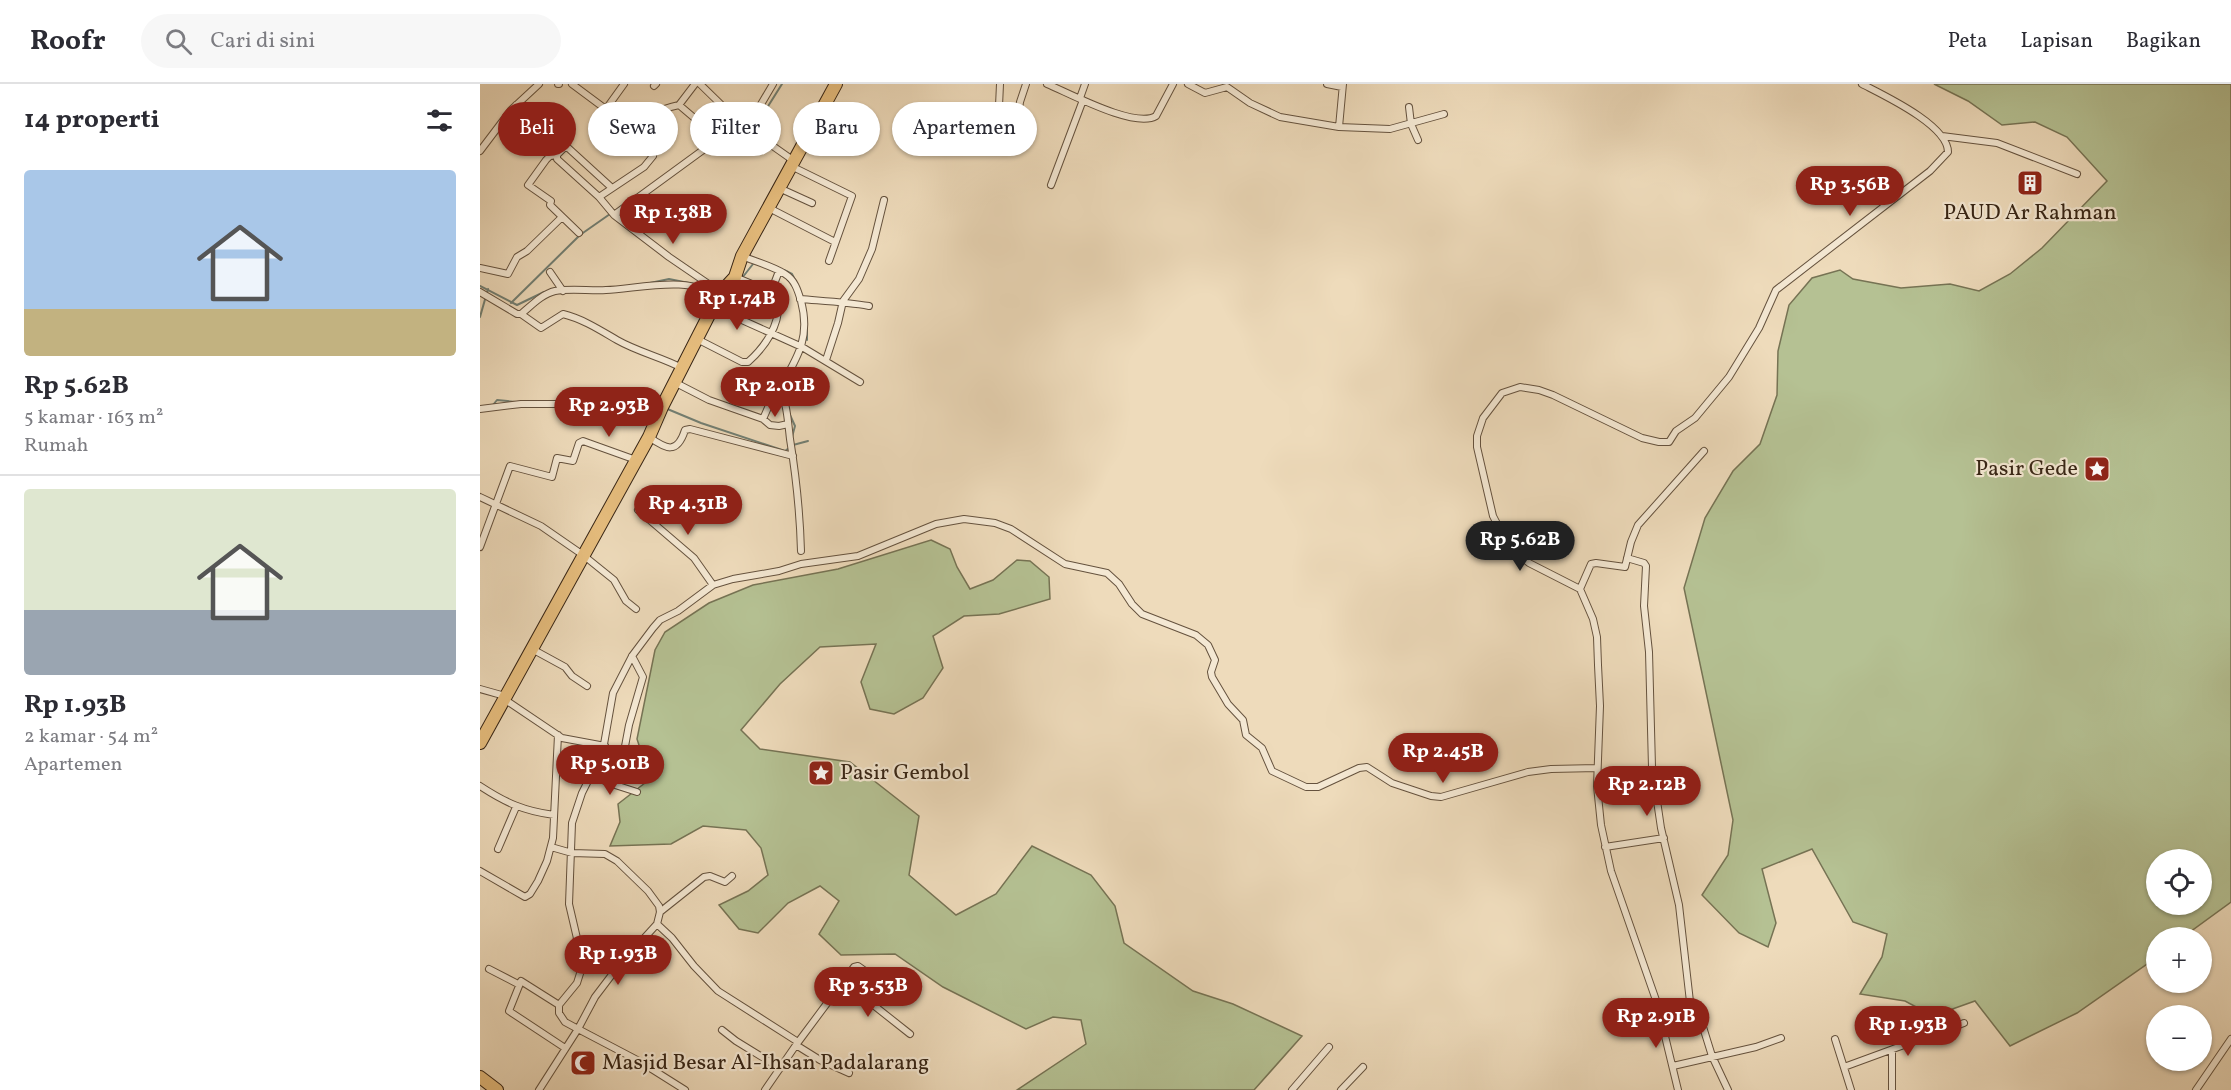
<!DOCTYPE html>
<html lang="id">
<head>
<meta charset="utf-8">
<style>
  :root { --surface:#fff; --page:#f7f7f7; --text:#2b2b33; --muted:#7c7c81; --line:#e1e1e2; --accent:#8f2418 }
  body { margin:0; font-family:Vollkorn,serif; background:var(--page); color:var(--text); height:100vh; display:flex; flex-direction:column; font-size:22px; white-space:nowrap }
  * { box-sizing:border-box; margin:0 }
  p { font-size:20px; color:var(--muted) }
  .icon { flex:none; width:33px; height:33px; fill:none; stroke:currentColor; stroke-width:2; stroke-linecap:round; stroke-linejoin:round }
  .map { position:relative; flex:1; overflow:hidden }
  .details { display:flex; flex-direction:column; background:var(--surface); width:480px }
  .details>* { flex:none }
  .top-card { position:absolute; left:18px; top:18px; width:570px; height:54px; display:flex; gap:12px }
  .fabs { position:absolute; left:1666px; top:765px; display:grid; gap:12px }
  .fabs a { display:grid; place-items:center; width:66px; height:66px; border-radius:50%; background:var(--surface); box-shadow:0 2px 4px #0004; font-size:30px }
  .price { position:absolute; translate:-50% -51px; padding:0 14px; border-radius:21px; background:var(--accent); color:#fff; font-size:20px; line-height:39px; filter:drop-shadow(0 2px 3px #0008) }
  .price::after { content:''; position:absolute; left:50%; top:36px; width:18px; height:14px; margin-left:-9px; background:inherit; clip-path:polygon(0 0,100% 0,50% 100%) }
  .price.selected { background:#222; color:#fff }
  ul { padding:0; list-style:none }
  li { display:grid; align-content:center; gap:12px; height:318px; padding:0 24px }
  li+li { border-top:2px solid var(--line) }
  li span { display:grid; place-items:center; height:186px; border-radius:6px; color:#555 }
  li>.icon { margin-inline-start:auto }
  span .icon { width:108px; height:108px; fill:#fffc; stroke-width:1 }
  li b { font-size:26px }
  h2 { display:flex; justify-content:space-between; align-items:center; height:72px; padding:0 24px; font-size:26px }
  .tag { padding:0 21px; border-radius:27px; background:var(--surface); box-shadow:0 2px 4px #0004; font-size:21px; line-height:54px }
  .tag.selected { background:var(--accent); color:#fff }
  header { display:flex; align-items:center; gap:36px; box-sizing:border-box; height:84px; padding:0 30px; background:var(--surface); border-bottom:2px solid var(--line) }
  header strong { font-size:28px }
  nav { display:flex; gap:33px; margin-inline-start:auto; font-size:21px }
  .search { width:420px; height:54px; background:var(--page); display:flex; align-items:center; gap:15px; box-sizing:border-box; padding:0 21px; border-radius:33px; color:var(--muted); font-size:22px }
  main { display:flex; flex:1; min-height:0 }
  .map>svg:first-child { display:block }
</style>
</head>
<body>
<header>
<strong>Roofr</strong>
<div class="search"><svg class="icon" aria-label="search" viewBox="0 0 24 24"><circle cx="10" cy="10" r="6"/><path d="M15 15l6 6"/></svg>Cari di sini</div>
<nav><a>Peta</a><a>Lapisan</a><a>Bagikan</a></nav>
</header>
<main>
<section class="details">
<h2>14 properti<svg class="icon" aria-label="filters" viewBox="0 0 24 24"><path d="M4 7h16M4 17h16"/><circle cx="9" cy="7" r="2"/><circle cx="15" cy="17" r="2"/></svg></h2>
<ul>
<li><span style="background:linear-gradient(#a9c7e8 75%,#c2b280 0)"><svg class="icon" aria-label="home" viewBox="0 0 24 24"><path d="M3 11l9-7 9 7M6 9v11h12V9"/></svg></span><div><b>Rp 5.62B</b><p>5 kamar · 163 m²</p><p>Rumah</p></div></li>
<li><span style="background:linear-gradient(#dfe7d0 65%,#9aa5b1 0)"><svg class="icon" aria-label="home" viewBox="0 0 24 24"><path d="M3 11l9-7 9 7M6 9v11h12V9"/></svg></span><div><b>Rp 1.93B</b><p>2 kamar · 54 m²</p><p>Apartemen</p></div></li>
</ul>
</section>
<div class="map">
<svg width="1751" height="1006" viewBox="0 0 1751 1006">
  <rect width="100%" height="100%" fill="#eedbbb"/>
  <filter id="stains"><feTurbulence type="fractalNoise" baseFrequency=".00333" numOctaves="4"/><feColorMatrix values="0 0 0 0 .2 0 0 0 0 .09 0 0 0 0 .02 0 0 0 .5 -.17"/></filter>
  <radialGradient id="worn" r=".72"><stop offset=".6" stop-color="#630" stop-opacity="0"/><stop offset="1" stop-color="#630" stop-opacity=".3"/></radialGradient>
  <path fill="#b5c193" stroke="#767354" stroke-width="1.5" fill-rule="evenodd" d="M1454,0H1751V818L1703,853L1677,854V873L1597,929L1530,962L1495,917L1453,932L1425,917L1380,910L1402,873L1407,850L1373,838L1332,765L1282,785L1296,839L1288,863L1259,849L1222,811L1248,771L1253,736L1204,504L1225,434L1253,387L1280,360L1297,311L1298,267L1309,221L1332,194L1360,186L1373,195L1421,204L1470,200L1499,207L1530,190L1562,164L1627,97L1587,53L1555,38L1522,41L1488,17ZM1677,776H1722V820H1677Z
    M451,456L470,465L477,483L490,505L513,496L537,476L550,477L569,493L570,515L519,530L484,532L453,552L463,584L443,614L414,630L390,625L381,598L396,560L340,563L300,600L261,646L280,665L370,678L439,732L429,791L476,831L516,810L552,762L611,791L635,822L644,859L713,907L753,920L822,952L774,1006H537L606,960L601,936L573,933L546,945L463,903L415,870L361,871L339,850L359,817L340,802L308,819L278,849L259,845L239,821L268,807L288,791L281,764L266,746L223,742L191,760L130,762L140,738L138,720L170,695L157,655L175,566L185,548L229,519L273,501L358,485Z"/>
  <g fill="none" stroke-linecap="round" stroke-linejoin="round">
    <path stroke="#727f73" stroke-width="2" d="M229,58L250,38L265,32L275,36L280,35L302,0
      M304,186L312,190L315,196
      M262,194L273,180
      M170,199L189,195L209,199
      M0,202L37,221L64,208
      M246,211L249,212L259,198
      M31,219L100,151L130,130
      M0,233L8,205
      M327,256V241
      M159,316L177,322
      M13,321L17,316L36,318
      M185,324L221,339L305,367L309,364
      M310,331L315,342L312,353
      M313,361L328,357"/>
    <g stroke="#65523e" stroke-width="8">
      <path id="street" d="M78,0H79
        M92,0L135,32L173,72L164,83L119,113
        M220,0L260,39L314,77
        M567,0C589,9 655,45 676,32L693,0
        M708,0L725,9L747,3L770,19L800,33L859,43L910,45L964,30
        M847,0L862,3
        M174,2L176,0
        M600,14L605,0
        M36,21L86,62L132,104
        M199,21L239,55
        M519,22L520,0
        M929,23L931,40L938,56
        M126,25L144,0
        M537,40L540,18L546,0
        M859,43L863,0
        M267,44L293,0
        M150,48C163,33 180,25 199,21L215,0
        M1462,52L1517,59L1597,90
        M86,62L77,71V75L119,113L134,131L189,173L230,201L243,206
        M0,67L31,26L59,0
        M77,71L70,72L66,76L48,101L71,117L70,121L99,149
        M311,82L372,112L349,177
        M571,101L603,16
        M299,104L332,119
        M289,124L355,158
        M134,131L260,39
        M262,172C276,178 293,182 305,190C315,196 318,207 321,217C331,254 317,274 300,304L294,310L283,335
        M0,184L28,190L37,173L47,167L82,133
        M70,188L83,207
        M0,208L37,230H41C51,222 62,210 75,207C89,204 111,207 126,206C157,205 213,190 238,214
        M291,208L299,187
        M320,215C343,217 366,218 389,222
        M233,223L322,263L380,298
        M41,230L61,244L83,230C103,235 120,246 137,256C158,268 181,273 202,284
        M217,255L262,278H268C285,263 301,240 298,216L291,208L255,193
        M346,276L358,239L363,217L379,195L392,165L404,116
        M194,298L229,316L283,335L290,341L299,342L308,340
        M300,304C307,320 308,338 310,355C316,392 320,430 321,467
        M0,325L41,320H87L127,313C139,306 166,323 179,329
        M169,353C186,365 197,371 205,346L210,345L313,372
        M0,413L61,442L103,471L134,496L146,517L156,525
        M158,426L214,474L233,501
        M0,463L30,382L72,393L77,374L93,377L99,359L103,357L156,376
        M1147,474L1164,479L1166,482L1164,522L1169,568L1172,683L1181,744L1199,821L1213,944L1223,943L1232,972L1248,1006
        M1100,505L1111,480L1116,479L1145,483L1151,458L1158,441L1224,367
        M52,565L85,583L92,592L107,602
        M0,605L25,612
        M24,615L82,654L125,662
        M112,691L132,700L157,708
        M132,700L134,689H140L149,641L163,593L152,572
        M0,702C26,719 44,727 74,731
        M71,763L92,769L125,770L137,777L168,807L179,822L180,828L177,840L137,884L115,913L98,945L85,938L79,929V921L97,899L103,880L89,820L92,739L102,709L110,693L120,683L133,609L152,572L173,544L180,536L198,527L233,501L253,495L299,487L321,480L378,472L456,440L484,435L515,439L531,445L585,480L627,489L639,500L652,520L662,530L716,551L728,561L735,576L731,588L732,593L748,620L763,636L766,651L782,664L792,687L826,703H838L879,684L887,683L912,699L951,712L961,713L1048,688L1071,685L1117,684
        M1125,763L1184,754
        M18,765L36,723
        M0,787L45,813L50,810L58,797L67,777L73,754L78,651
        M180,828L224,793L230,792L245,798L252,792
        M177,840L192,854L214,882L238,907L318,958
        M9,885L38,900
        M363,897L430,950
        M79,921L41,897L29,927L85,964
        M242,946L256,957L300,984
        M1355,955L1371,1006
        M316,961L340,976L369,989
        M1412,966V1006
        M1193,982L1276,963L1301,954
        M1364,983L1484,939
        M59,1006L98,945L159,977L205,1006
        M285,1006L316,961L374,883L378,882L406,902
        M812,1006L849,963
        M861,1006L883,983
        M1198,1006L1177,919L1131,787L1121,741L1117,702L1120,622L1118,581L1117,553L1113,535L1100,505L1049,479L1028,461L1013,432L997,363V352L1003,334L1022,309L1040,303L1059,306L1073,311L1162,354L1179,358H1189L1196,347L1215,334L1249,293L1279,244L1296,206L1450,87L1468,68C1468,41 1403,11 1382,0
        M1716,1006L1751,955"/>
    </g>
    <g stroke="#372515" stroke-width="14">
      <path id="highway" d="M0,659L169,353L182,323L233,223L243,206L255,193L262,172L356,0
        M0,993L17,1006"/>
    </g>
    <use href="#street" stroke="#f4e8d3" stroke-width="6"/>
    <use href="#highway" stroke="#e7be7e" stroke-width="12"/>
  </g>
  <defs>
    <g id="building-square" transform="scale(1.35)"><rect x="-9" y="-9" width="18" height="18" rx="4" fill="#8f2418" stroke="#f4e8d3"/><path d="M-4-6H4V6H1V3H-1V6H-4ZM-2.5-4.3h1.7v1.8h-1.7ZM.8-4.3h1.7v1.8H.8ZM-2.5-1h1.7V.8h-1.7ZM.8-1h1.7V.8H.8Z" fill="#fff"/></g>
    <g id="sight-square" transform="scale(1.35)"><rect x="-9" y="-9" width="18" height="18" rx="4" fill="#8f2418" stroke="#f4e8d3"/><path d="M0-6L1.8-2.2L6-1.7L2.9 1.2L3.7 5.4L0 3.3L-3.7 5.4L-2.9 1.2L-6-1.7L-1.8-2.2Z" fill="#fff"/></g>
    <g id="mosque-square" transform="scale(1.35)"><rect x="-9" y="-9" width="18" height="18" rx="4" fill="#8f2418" stroke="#f4e8d3"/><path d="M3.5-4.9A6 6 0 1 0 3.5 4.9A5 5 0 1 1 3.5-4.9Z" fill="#fff"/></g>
  </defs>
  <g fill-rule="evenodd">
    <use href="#building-square" x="1550" y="99"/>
    <use href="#sight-square" x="1617" y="385"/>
    <use href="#sight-square" x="341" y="689"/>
    <use href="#mosque-square" x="103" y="979"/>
  </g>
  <g text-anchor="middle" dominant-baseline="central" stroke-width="4.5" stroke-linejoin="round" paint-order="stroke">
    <g font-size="22" fill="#372515" stroke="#f4e8d3" text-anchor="start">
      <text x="1550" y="129" text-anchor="middle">PAUD Ar Rahman</text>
      <text x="1598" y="385" text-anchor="end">Pasir Gede</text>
      <text x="360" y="689">Pasir Gembol</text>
      <text x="122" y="979">Masjid Besar Al-Ihsan Padalarang</text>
    </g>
  </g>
  <rect width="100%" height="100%" filter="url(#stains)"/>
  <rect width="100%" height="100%" fill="url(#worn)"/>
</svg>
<div class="fabs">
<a><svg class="icon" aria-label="locate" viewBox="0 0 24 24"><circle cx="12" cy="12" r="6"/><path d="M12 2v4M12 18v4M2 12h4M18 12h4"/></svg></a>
<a>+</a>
<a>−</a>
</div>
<b class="price" style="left:1370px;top:133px">Rp 3.56B</b>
<b class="price" style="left:193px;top:161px">Rp 1.38B</b>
<b class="price" style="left:257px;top:247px">Rp 1.74B</b>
<b class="price" style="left:295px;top:334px">Rp 2.01B</b>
<b class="price" style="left:129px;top:354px">Rp 2.93B</b>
<b class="price" style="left:208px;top:452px">Rp 4.31B</b>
<b class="price selected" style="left:1040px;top:488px">Rp 5.62B</b>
<b class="price" style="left:963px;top:700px">Rp 2.45B</b>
<b class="price" style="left:130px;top:712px">Rp 5.01B</b>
<b class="price" style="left:1167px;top:733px">Rp 2.12B</b>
<b class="price" style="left:138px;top:902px">Rp 1.93B</b>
<b class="price" style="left:388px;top:934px">Rp 3.53B</b>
<b class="price" style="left:1176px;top:965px">Rp 2.91B</b>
<b class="price" style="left:1428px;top:973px">Rp 1.93B</b>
<div class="top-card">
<a class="tag selected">Beli</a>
<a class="tag">Sewa</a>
<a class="tag">Filter</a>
<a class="tag">Baru</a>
<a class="tag">Apartemen</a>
</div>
</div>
</main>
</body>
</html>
